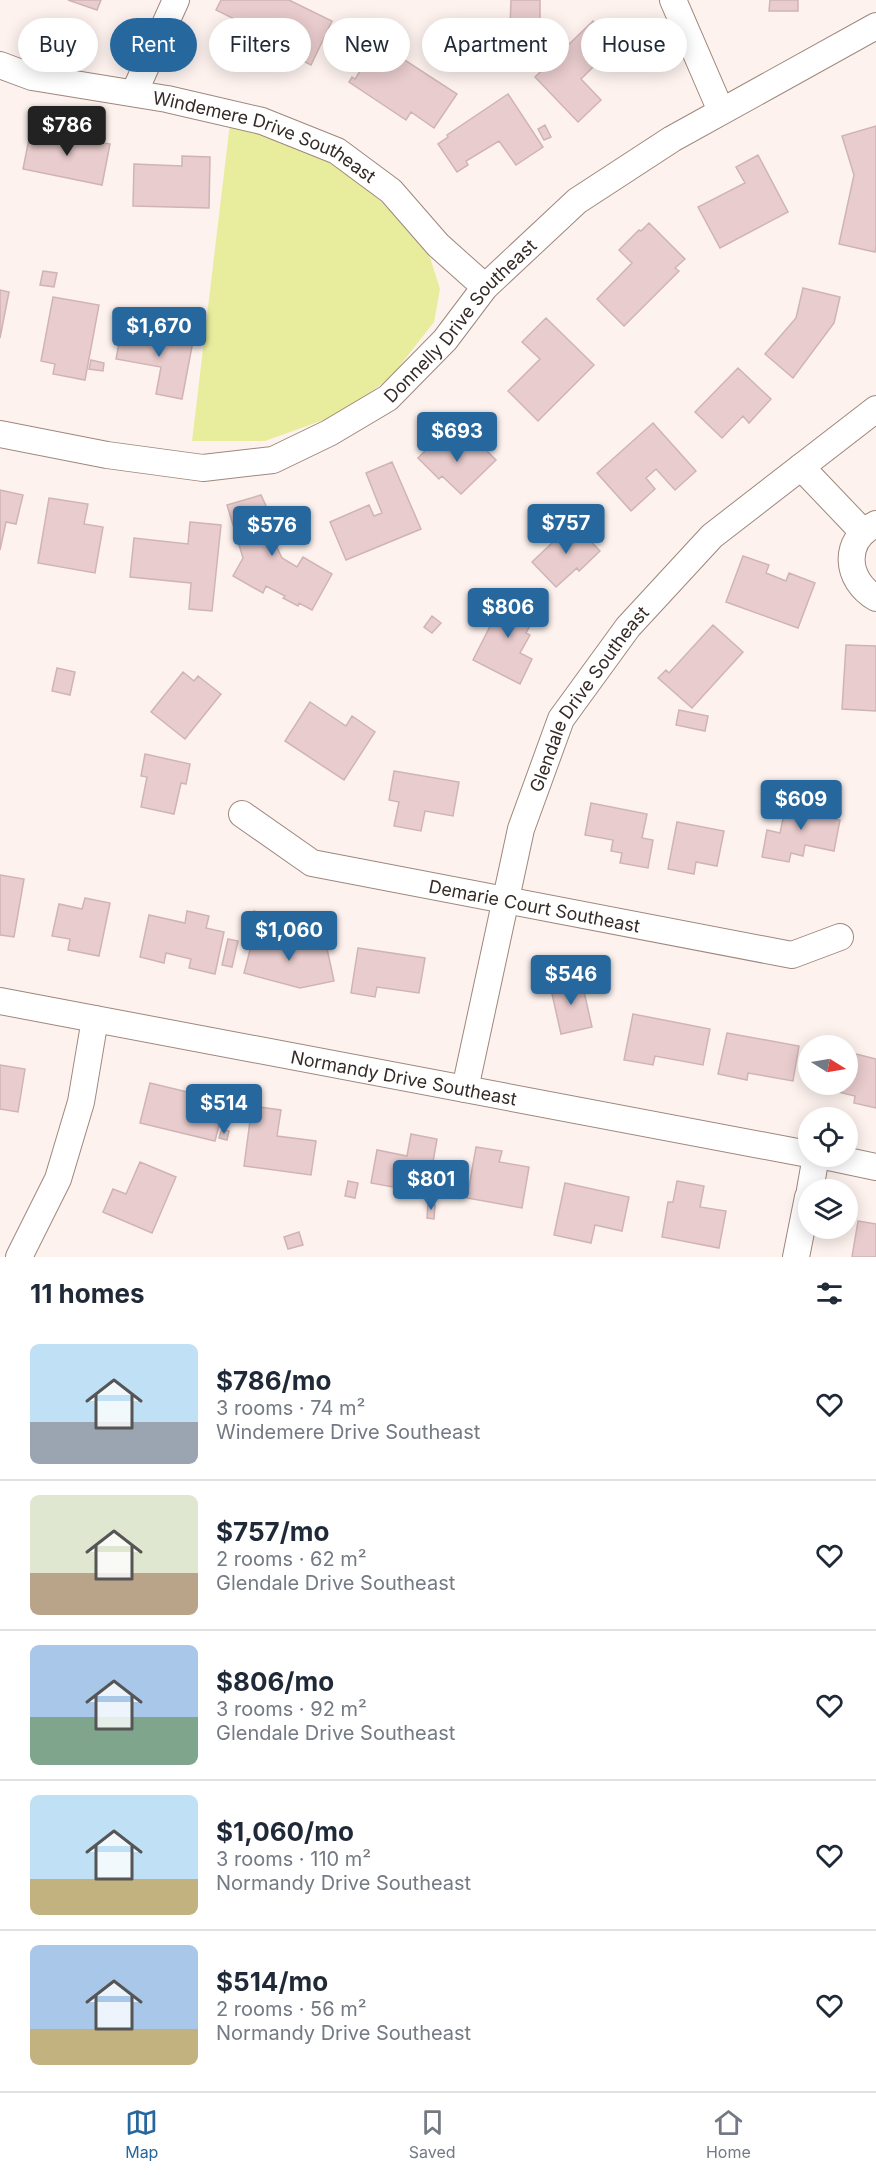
<!DOCTYPE html>
<html lang="en">
<head>
<meta charset="utf-8">
<style>
  :root { --surface:#fff; --page:#f2f2f3; --text:#1f2937; --muted:#747a83; --line:#e0e1e3; --accent:#26689e }
  body { margin:0; font-family:Inter,sans-serif; background:var(--page); color:var(--text); height:100vh; display:flex; flex-direction:column; font-size:22px; white-space:nowrap }
  * { box-sizing:border-box; margin:0 }
  p { font-size:20px; color:var(--muted) }
  .icon { flex:none; width:33px; height:33px; fill:none; stroke:currentColor; stroke-width:2; stroke-linecap:round; stroke-linejoin:round }
  .map { position:relative; height:1257px; overflow:hidden }
  .panel { display:flex; flex-direction:column; background:var(--surface); flex:1 }
  .panel>* { flex:none }
  .banner { position:absolute; left:18px; top:18px; width:840px; height:54px; display:flex; gap:12px }
  .needle { width:39px; rotate:101deg }
  .controls { position:absolute; left:798px; top:1035px; display:grid; gap:12px }
  .controls a { display:grid; place-items:center; width:60px; height:60px; border-radius:50%; background:var(--surface); box-shadow:0 3px 15px #0003; font-size:30px }
  .price { position:absolute; translate:-50% -51px; padding:0 14px; border-radius:6px; background:var(--accent); color:#fff; font-size:20px; line-height:39px; filter:drop-shadow(0 2px 3px #0008) }
  .price::after { content:''; position:absolute; left:50%; top:36px; width:18px; height:14px; margin-left:-9px; background:inherit; clip-path:polygon(0 0,100% 0,50% 100%) }
  .price.current { background:#222; color:#fff }
  ul { padding:0; list-style:none }
  li { display:flex; align-items:center; gap:18px; height:150px; padding:0 30px }
  li+li { border-top:2px solid var(--line) }
  li span { display:grid; place-items:center; flex:none; width:168px; height:120px; border-radius:9px; color:#555 }
  li>.icon { margin-inline-start:auto }
  span .icon { width:72px; height:72px; fill:#fffc; stroke-width:1 }
  li b { font-size:26px }
  h2 { display:flex; justify-content:space-between; align-items:center; height:72px; padding:0 30px; font-size:26px }
  .chip { padding:0 21px; border-radius:27px; background:var(--surface); box-shadow:0 3px 15px #0003; font-size:21px; line-height:54px }
  .chip.current { background:var(--accent); color:#fff }
  .tabs { display:flex; justify-content:space-around; align-items:center; height:84px; border-top:2px solid var(--line); background:var(--surface); font-size:16px; color:var(--muted) }
  .tabs a { display:grid; justify-items:center; gap:3px }
  .tabs .current { color:var(--accent) }
  .map>svg:first-child { display:block }
</style>
</head>
<body>
<div class="map">
<svg width="876" height="1257" viewBox="0 0 876 1257">
  <rect width="100%" height="100%" fill="#fdf2ee"/>
  <path fill="#e8ed9d" d="M230,123L292,144L347,172L406,223L429,254L440,289L434,322L391,377L343,413L265,441H192Z"/>
  <path fill="#e9cccd" stroke="#d0b4b5" stroke-width="1.5" d="M68,0H101L97,10Z
    M221,0H289L332,21L311,65L284,51L287,45L216,10Z
    M511,0H540V24H525V27H510Z
    M770,0H798V11H769Z
    M593,21L614,43L597,59L599,61L581,79L601,100L578,122L535,77Z
    M382,38L406,54L403,59L457,94L434,128L411,112L406,120L349,82L352,77L355,79Z
    M508,94L543,147L516,165L499,141L466,161L468,165L457,172L438,144L448,137L447,135Z
    M545,125L551,137L544,140L538,129Z
    M876,126V247L875,252L839,244L854,175L842,136Z
    M31,129L110,144L102,185L23,169Z
    M758,155L788,212L720,248L698,207L745,183L736,167Z
    M182,156L210,157L209,208L133,206L134,164L182,166Z
    M649,223L685,259L675,268L679,271L624,326L597,299L632,263L619,250L639,230L641,231Z
    M43,271L57,273L54,287L40,285Z
    M803,288L840,297L834,323L793,378L765,354L796,318Z
    M0,290L9,292L0,338Z
    M53,297L99,305L85,380L53,374L55,364L41,361Z
    M546,318L594,365L538,421L508,391L540,359L522,342Z
    M122,328L193,341L182,399L156,394L161,367L116,359Z
    M91,360L104,363L103,371L89,369Z
    M738,368L771,399L749,423L743,416L722,438L695,412Z
    M653,423L696,471L675,490L656,469L646,478L655,489L631,511L597,473Z
    M440,436L457,454L474,438L496,460L461,494L442,476L439,479L418,458Z
    M392,462L421,529L346,560L330,522L369,505L374,516L382,513L366,473Z
    M0,490L23,495L16,524L6,522L0,550Z
    M261,495L279,534L271,535L282,558L297,567L303,557L332,574L312,610L299,603L298,606L283,598L285,596L266,586L263,593L233,576L243,558L227,505Z
    M49,498L88,504L84,524L103,527L95,573L38,563Z
    M190,522L221,525L212,611L189,609L191,583L130,577L134,538L188,544Z
    M573,523L600,551L579,571L577,568L556,587L532,562Z
    M743,556L769,565L766,573L786,581L789,573L815,583L798,628L726,602Z
    M508,591L540,607L526,633L530,635L520,653L532,659L520,684L473,660Z
    M432,616L441,623L432,633L424,627Z
    M713,625L743,652L692,708L658,678L666,670L669,673Z
    M846,645L876,646V711L842,709Z
    M57,668L75,672L70,695L52,691Z
    M183,672L194,681L198,676L221,694L185,739L151,712Z
    M310,702L346,726L352,716L375,732L344,780L285,741Z
    M679,710L708,716L705,731L676,725Z
    M145,754L190,764L186,784L181,783L174,814L141,807L147,777L141,776Z
    M394,771L459,782L453,816L425,811L421,831L394,826L399,802L389,800Z
    M788,795L822,802L820,816L840,820L834,851L805,845L803,856L791,853L789,862L762,857L767,830L780,833Z
    M591,803L647,814L642,838L653,840L648,868L620,863L622,853L611,851L613,840L585,835Z
    M677,822L724,831L717,866L696,862L694,874L668,869Z
    M0,875L24,879L14,937L0,935Z
    M85,898L110,903L99,956L68,950L70,939L52,936L59,904L82,909Z
    M187,911L209,916L206,928L224,932L215,974L189,968L191,959L166,953L164,963L140,957L149,915L185,923Z
    M254,911L268,916L264,927L250,922Z
    M283,930L300,935L296,947L303,949L326,944L334,981L300,988L244,973L254,935L279,942Z
    M228,939L238,941L232,967L222,965Z
    M358,948L425,958L419,993L377,987L375,997L351,993Z
    M581,978L592,1027L561,1034L550,985Z
    M633,1014L710,1029L703,1065L655,1056L653,1065L624,1060Z
    M727,1033L799,1046L793,1081L748,1073L747,1080L718,1074Z
    M848,1052L876,1059V1108L854,1103L855,1096L818,1087L819,1084H848Z
    M0,1065L25,1069L18,1112L0,1109Z
    M150,1083L225,1101L215,1141L140,1123Z
    M252,1106L281,1110L277,1136L316,1141L311,1175L244,1166Z
    M222,1129L229,1131L227,1140L219,1138Z
    M411,1134L437,1139L433,1162L437,1163L431,1194L371,1183L377,1150L407,1156Z
    M476,1147L502,1151L499,1162L529,1167L522,1208L467,1198Z
    M140,1162L176,1177L152,1233L103,1212L113,1189L126,1194Z
    M348,1181L358,1183L355,1198L345,1196Z
    M677,1181L704,1186L700,1207L726,1211L719,1248L662,1237L668,1202H673Z
    M565,1183L629,1197L622,1231L595,1225L591,1243L554,1235Z
    M428,1204L435,1205L434,1219L427,1218Z
    M858,1221L876,1224V1257H852Z
    M299,1232L303,1245L288,1249L284,1237Z"/>
  <g fill="none" stroke-linecap="round" stroke-linejoin="round">
    <g stroke="#9f877c" stroke-width="28">
      <g id="minor">
        <path d="M673,0L721,111"/>
        <path id="s1" d="M0,65L32,77L167,99L262,121L337,151L391,191L438,245L485,287"/>
        <path d="M134,93L176,0"/>
        <path id="s2" d="M0,434L107,455L203,468L273,460L329,433L388,398L445,340L485,287L577,201L672,139L876,26"/>
        <path d="M801,467L863,532"/>
        <path d="M876,524C842,540 845,580 876,598"/>
        <path id="s3" d="M242,814L312,863L792,955L840,937"/>
        <path id="s4" d="M0,1001L808,1154"/>
        <path id="s5" d="M465,1089L521,829L561,719L628,627L712,536L876,409"/>
        <path d="M824,1156L876,1167"/>
        <path d="M810,1190L816,1156"/>
        <path d="M19,1257L58,1179L81,1102L95,1019"/>
        <path d="M796,1257L808,1197"/>
      </g>
    </g>
    <use href="#minor" stroke="#fff" stroke-width="26"/>
  </g>
  <g text-anchor="middle" dominant-baseline="central" stroke-width="6" stroke-linejoin="round" paint-order="stroke">
    <g font-size="18" fill="#342a26" stroke="#fff">
      <text stroke="none"><textPath href="#s1" startOffset="276">Windemere Drive Southeast</textPath></text>
      <text stroke="none"><textPath href="#s2" startOffset="513">Donnelly Drive Southeast</textPath></text>
      <text stroke="none"><textPath href="#s5" startOffset="414">Glendale Drive Southeast</textPath></text>
      <text stroke="none"><textPath href="#s3" startOffset="312">Demarie Court Southeast</textPath></text>
      <text stroke="none"><textPath href="#s4" startOffset="411">Normandy Drive Southeast</textPath></text>
    </g>
  </g>
</svg>
<div class="controls">
<a><svg class="needle" viewBox="-14 -14 28 28"><path d="M0-13l5 13h-10z" fill="#e53935"/><path d="M0 13l5-13h-10z" fill="#747a83"/></svg></a>
<a><svg class="icon" aria-label="locate" viewBox="0 0 24 24"><circle cx="12" cy="12" r="6"/><path d="M12 2v4M12 18v4M2 12h4M18 12h4"/></svg></a>
<a><svg class="icon" aria-label="layers" viewBox="0 0 24 24"><path d="M12 4l9 5-9 5-9-5zM3 14l9 5 9-5"/></svg></a>
</div>
<b class="price current" style="left:67px;top:157px">$786</b>
<b class="price" style="left:159px;top:358px">$1,670</b>
<b class="price" style="left:457px;top:463px">$693</b>
<b class="price" style="left:566px;top:555px">$757</b>
<b class="price" style="left:272px;top:557px">$576</b>
<b class="price" style="left:508px;top:639px">$806</b>
<b class="price" style="left:801px;top:831px">$609</b>
<b class="price" style="left:289px;top:962px">$1,060</b>
<b class="price" style="left:571px;top:1006px">$546</b>
<b class="price" style="left:224px;top:1135px">$514</b>
<b class="price" style="left:431px;top:1211px">$801</b>
<div class="banner">
<a class="chip">Buy</a>
<a class="chip current">Rent</a>
<a class="chip">Filters</a>
<a class="chip">New</a>
<a class="chip">Apartment</a>
<a class="chip">House</a>
</div>
</div>
<section class="panel">
<h2>11 homes<svg class="icon" aria-label="filters" viewBox="0 0 24 24"><path d="M4 7h16M4 17h16"/><circle cx="9" cy="7" r="2"/><circle cx="15" cy="17" r="2"/></svg></h2>
<ul>
<li><span style="background:linear-gradient(#bfe0f5 65%,#9aa5b1 0)"><svg class="icon" aria-label="home" viewBox="0 0 24 24"><path d="M3 11l9-7 9 7M6 9v11h12V9"/></svg></span><div><b>$786/mo</b><p>3 rooms · 74 m²</p><p>Windemere Drive Southeast</p></div><svg class="icon" aria-label="heart" viewBox="0 0 24 24"><path d="M12 20l-8-8c-3-5 5-10 8-4 3-6 11-1 8 4z"/></svg></li>
<li><span style="background:linear-gradient(#dfe7d0 65%,#b9a48a 0)"><svg class="icon" aria-label="home" viewBox="0 0 24 24"><path d="M3 11l9-7 9 7M6 9v11h12V9"/></svg></span><div><b>$757/mo</b><p>2 rooms · 62 m²</p><p>Glendale Drive Southeast</p></div><svg class="icon" aria-label="heart" viewBox="0 0 24 24"><path d="M12 20l-8-8c-3-5 5-10 8-4 3-6 11-1 8 4z"/></svg></li>
<li><span style="background:linear-gradient(#a9c7e8 60%,#7fa58c 0)"><svg class="icon" aria-label="home" viewBox="0 0 24 24"><path d="M3 11l9-7 9 7M6 9v11h12V9"/></svg></span><div><b>$806/mo</b><p>3 rooms · 92 m²</p><p>Glendale Drive Southeast</p></div><svg class="icon" aria-label="heart" viewBox="0 0 24 24"><path d="M12 20l-8-8c-3-5 5-10 8-4 3-6 11-1 8 4z"/></svg></li>
<li><span style="background:linear-gradient(#bfe0f5 70%,#c2b280 0)"><svg class="icon" aria-label="home" viewBox="0 0 24 24"><path d="M3 11l9-7 9 7M6 9v11h12V9"/></svg></span><div><b>$1,060/mo</b><p>3 rooms · 110 m²</p><p>Normandy Drive Southeast</p></div><svg class="icon" aria-label="heart" viewBox="0 0 24 24"><path d="M12 20l-8-8c-3-5 5-10 8-4 3-6 11-1 8 4z"/></svg></li>
<li><span style="background:linear-gradient(#a9c7e8 70%,#c2b280 0)"><svg class="icon" aria-label="home" viewBox="0 0 24 24"><path d="M3 11l9-7 9 7M6 9v11h12V9"/></svg></span><div><b>$514/mo</b><p>2 rooms · 56 m²</p><p>Normandy Drive Southeast</p></div><svg class="icon" aria-label="heart" viewBox="0 0 24 24"><path d="M12 20l-8-8c-3-5 5-10 8-4 3-6 11-1 8 4z"/></svg></li>
</ul>
</section>
<nav class="tabs">
<a class="current"><svg class="icon" aria-label="map" viewBox="0 0 24 24"><path d="M3 6l6-2 6 2 6-2v14l-6 2-6-2-6 2zM9 4v14M15 6v14"/></svg>Map</a>
<a><svg class="icon" aria-label="saved" viewBox="0 0 24 24"><path d="M7 4h10v16l-5-4-5 4z"/></svg>Saved</a>
<a><svg class="icon" aria-label="home" viewBox="0 0 24 24"><path d="M3 11l9-7 9 7M6 9v11h12V9"/></svg>Home</a>
</nav>
</body>
</html>
